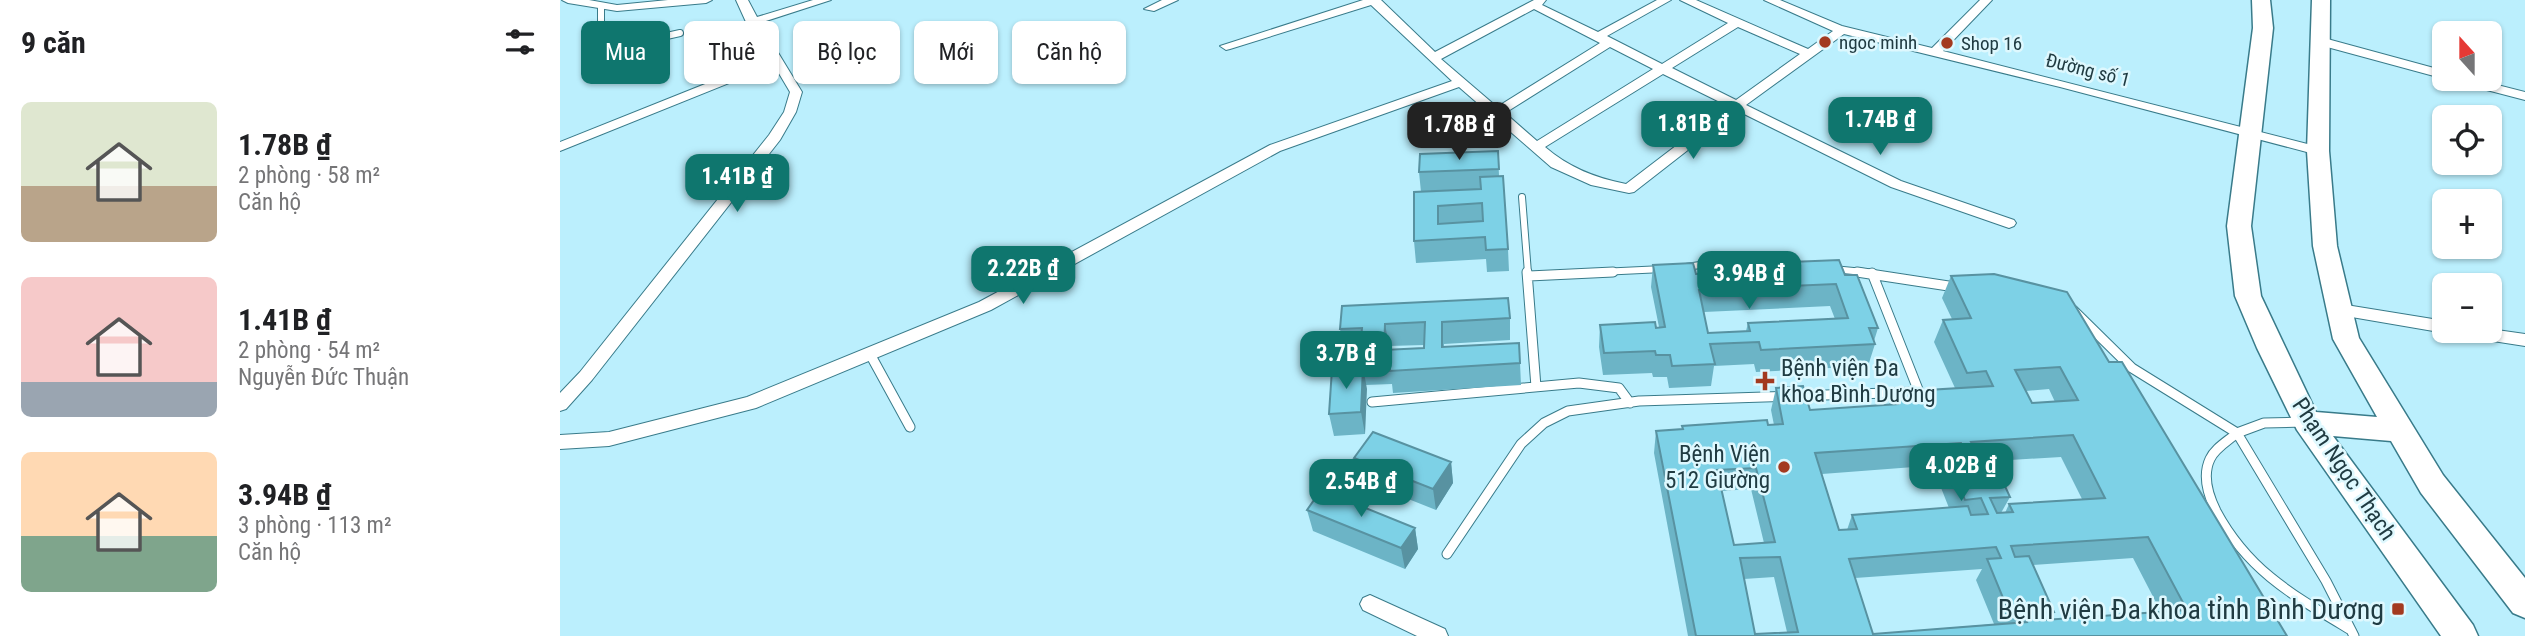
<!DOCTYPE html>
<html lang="vi">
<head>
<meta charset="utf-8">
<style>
  :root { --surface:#fff; --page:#f6f6f6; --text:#202124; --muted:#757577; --accent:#0f766e }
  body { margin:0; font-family:"Roboto Condensed",sans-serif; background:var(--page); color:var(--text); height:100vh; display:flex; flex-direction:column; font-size:26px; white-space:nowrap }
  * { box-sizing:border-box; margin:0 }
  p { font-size:23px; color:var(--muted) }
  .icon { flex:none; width:38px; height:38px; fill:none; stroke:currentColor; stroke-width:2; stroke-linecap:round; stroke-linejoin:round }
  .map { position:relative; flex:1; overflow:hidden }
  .panel { display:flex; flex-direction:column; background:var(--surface); width:560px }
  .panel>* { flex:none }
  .hud { position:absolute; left:21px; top:21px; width:665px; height:63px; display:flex; gap:14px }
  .needle { width:46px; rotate:339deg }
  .controls { position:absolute; left:1872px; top:21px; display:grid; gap:14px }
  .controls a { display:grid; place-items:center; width:70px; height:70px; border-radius:10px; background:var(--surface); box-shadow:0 2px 5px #0004; font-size:35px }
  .price { position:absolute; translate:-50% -60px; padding:0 16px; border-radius:14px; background:var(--accent); color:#fff; font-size:23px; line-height:46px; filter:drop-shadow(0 2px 4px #0008) }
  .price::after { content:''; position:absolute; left:50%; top:42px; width:21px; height:16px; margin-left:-10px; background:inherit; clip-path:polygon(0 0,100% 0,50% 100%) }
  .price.current { background:#222; color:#fff }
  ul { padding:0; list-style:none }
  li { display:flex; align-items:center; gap:21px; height:175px; padding:0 21px }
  li span { display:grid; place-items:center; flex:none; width:196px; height:140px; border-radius:10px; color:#555 }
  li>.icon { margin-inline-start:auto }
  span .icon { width:84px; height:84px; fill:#fffc; stroke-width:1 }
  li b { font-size:30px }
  h2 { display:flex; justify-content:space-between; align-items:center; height:84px; padding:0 21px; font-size:30px }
  .pill { padding:0 24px; border-radius:10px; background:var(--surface); box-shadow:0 2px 5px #0004; font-size:24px; line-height:63px }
  .pill.current { background:var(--accent); color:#fff }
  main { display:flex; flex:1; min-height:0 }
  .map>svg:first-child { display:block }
</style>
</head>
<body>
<main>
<section class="panel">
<h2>9 căn<svg class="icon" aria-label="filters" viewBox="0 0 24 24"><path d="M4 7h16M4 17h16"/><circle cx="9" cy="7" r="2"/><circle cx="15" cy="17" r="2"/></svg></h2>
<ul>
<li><span style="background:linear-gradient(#dfe7d0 60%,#b9a48a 0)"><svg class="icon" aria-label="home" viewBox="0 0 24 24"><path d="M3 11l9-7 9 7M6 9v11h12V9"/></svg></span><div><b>1.78B ₫</b><p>2 phòng · 58 m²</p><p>Căn hộ</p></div></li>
<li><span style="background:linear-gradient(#f6c9c9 75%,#9aa5b1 0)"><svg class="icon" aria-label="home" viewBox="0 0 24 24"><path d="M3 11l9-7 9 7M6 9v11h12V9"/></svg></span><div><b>1.41B ₫</b><p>2 phòng · 54 m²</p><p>Nguyễn Đức Thuận</p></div></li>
<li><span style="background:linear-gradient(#ffd9b3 60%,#7fa58c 0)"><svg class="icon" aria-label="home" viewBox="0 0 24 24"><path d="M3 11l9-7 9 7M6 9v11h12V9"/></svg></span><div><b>3.94B ₫</b><p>3 phòng · 113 m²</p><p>Căn hộ</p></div></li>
</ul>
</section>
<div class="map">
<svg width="1965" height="636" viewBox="0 0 1965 636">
  <rect width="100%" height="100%" fill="#bbeffd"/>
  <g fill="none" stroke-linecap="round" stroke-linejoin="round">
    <g stroke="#397b8a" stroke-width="8">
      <path id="service-far1" d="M41,7V34L49,49L120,33
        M962,197L968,273
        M1126,267L1154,263L1200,264
        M1273,269L1314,273
        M1019,273L1103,269"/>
    </g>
    <g stroke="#397b8a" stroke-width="11">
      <path id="service" d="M967,272L976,387
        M1297,272L1395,287
        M969,276L1053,272
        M1513,310L1572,368L1677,433L1704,423L1743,422
        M310,354L350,427
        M812,402L1019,383L1059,388L1070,403
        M1677,433L1766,581L1791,630C1734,596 1688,571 1656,511C1648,495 1642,476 1650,459C1655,448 1668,441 1677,433Z
        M887,554L961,444L984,423L1008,411L1079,401L1359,392L1312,273
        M1791,630L1794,636"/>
    </g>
    <g stroke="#397b8a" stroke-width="2">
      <path id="minor" d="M2,0H29L57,5L108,0H152L146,3L57,11L8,3Z
        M176,0H188L197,17L253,0H271L200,23L242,92L236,112L220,140L32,380L6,409L0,411V393L20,372L209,135L224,112L230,92L214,65L0,151V142L210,58L186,22Z
        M602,0H618L594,11L584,9Z
        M803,0H821L875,52L974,0H986L982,5L1038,32L1097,0H1111L1047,36L1102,64L1168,23L1120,0H1136L1248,49L1273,31L1204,0H1220L1282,26L1372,48L1420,0H1432L1383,51L1763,148L1765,151L1758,155L1500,87L1284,34L1186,105L1341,181L1454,220L1456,223L1454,226L1449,228L1331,187L1178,111L1074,192L1069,193L1031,185L991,167L899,87L720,151L431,310L196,408L49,446L0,449V435L49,432L187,397L419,302L710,145L892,81L811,5L670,49L666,50L660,46ZM974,9L1040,43L937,107L881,59ZM1178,27L1240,54L1176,100L1112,68ZM1050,47L1093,69L977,141L945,113ZM1103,74L1168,106L1066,184C1036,178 1009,168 985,147Z
        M1760,37L1885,71V79L1756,44L1754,41Z
        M1894,79H1914L1965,92V100L1896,82Z
        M1780,304L1885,321V331H1891L1885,333L1774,314L1772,310Z
        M1930,329L1965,334V346L1907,337L1899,331H1930Z
        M810,595L885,629L888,636H857L803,610L800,604L803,598Z"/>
    </g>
    <g stroke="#397b8a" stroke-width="3">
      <path id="primary" d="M1692,0H1710L1713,28L1691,226L1701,296L1756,412L1817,417L1773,339L1753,246L1747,151L1752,0H1770L1769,151L1777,246L1799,338L1883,475L1965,578V618L1953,613L1861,493L1831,441L1773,436L1913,625L1918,636H1881L1737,430L1697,348L1675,296L1667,226L1693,28Z"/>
    </g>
    <use href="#service-far1" stroke="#fff" stroke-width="6"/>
    <use href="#service" stroke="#fff" stroke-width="9"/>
    <use href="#minor" fill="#fff" fill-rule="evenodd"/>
    <use href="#primary" fill="#fff" fill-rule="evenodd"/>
  </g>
  <path fill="#6cb4c6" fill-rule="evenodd" d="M938,151L939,176L948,249L949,271L927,272L926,259L856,263L854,241L861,192L859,172Z
    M1093,265L1136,274L1161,273L1162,265L1285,275L1318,328L1314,341L1315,344L1308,366L1196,372L1194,364L1154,366L1151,386L1109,388L1107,377H1093L1092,373L1043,375L1039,347L1040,325L1099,327L1091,287ZM1270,306L1275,319L1188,323L1186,331L1148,333L1144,312Z
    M1391,276L1549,362L1727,636H1128L1094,453L1096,431L1122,430V426L1214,425L1211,410L1216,388L1250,410L1329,405L1334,392L1395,388L1374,342L1383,320L1392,319L1382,298ZM1489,389L1495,402L1472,403L1466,391ZM1501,457L1522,499L1449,504L1445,513H1441L1450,497L1434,461ZM1380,465L1376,475L1389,508L1292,515L1287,530H1279L1262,474ZM1191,489L1204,543L1174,545L1162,491ZM1573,558L1601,612L1488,620L1494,612L1473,565ZM1422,569L1416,580L1434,624L1313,634L1295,578ZM1214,577L1227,632L1195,634L1184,579Z
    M782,306L950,318V340L884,344V347L960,363L961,385L833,393L832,384L806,385L805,434L774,436L769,414L800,367V351L784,352L780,329ZM864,345V348L828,350L829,346Z
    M794,458L891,462L893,483L876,510L798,479Z
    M747,510L855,528L858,549L845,569L753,531Z"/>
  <path fill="#5892a1" d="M825,324L829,346L828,361L824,350Z
    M803,367L807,389L805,434L801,412Z
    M891,462L893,483L876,510L873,489Z
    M855,528L858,549L845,569L841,548Z"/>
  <path fill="#7dd1e6" stroke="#5892a1" stroke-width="2" fill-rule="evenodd" d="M938,151L939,169L859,172L860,154Z
    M943,176L948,249L926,250L925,237L854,241V192L921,189L920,177ZM922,203L923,221L878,224V206Z
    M1279,260L1285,275H1297L1318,328H1309L1315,344L1201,350L1199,342L1150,344L1155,364L1112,366L1110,355H1096L1095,351L1044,353L1040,325L1095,322L1096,328L1105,327L1093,265L1133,263L1136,274L1164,273L1162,265ZM1276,284L1288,318L1188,323L1190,331L1148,333L1139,290Z
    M1434,274L1507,292L1549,362H1562L1727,636H1136L1096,431L1123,429L1122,426L1207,420L1208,425L1223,424L1216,388L1243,386L1250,410L1338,404L1334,392L1433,386L1426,371L1407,373L1383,320L1411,318L1391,276ZM1500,367L1518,400L1472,403L1455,370ZM1513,435L1545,498L1449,504L1453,512L1437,513L1430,498L1450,497L1428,449H1415L1411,442ZM1401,443L1406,452L1386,453L1405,500L1421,498L1428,514L1411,515L1408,506L1292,515L1297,529L1279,530L1255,453ZM1196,468L1215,542L1174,545L1157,470ZM1588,537L1627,610L1484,620L1481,613L1494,612L1469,556L1455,557L1451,546ZM1436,547L1441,558L1427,559L1450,615L1464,614L1467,622L1313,634L1289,559ZM1220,557L1238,632L1195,634L1180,558Z
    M948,298L950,318L882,322V347L959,343L960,363L830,371V361L799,363L802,328L780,329L782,306ZM865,322L864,348L824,350L825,324Z
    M803,367L801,412L769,414L772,369Z
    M813,432L891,462L873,489L794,458Z
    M761,490L855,528L841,548L747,510Z"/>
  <g fill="#a33a20" stroke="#def8fe" stroke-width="2.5">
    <circle cx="1265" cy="42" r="7"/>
    <circle cx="1387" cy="43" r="7"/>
    <path d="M1201.5 370.5h7v7h7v7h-7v7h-7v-7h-7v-7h7z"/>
    <circle cx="1224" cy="467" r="7"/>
    <rect x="1831" y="602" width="14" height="14" rx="3.5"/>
  </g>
  <g text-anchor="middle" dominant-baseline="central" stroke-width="5" stroke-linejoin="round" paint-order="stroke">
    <g font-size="19" fill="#203b42" stroke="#def8fe" text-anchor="start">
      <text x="1279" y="42">ngoc minh</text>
      <text x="1401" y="43">Shop 16</text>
    </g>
    <g font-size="19" fill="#203b42" stroke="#def8fe">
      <text transform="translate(1528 70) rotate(14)">Đường số 1</text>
    </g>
    <g font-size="23" fill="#203b42" stroke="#def8fe" text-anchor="start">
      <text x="1221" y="368">Bệnh viện Đa<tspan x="1221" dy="26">khoa Bình Dương</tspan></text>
      <text x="1210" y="454" text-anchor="end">Bệnh Viện<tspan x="1210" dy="26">512 Giường</tspan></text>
    </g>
    <g font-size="23" fill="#203b42" stroke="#def8fe">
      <text transform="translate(1784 469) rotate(56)">Phạm Ngọc Thạch</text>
    </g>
    <g font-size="28" fill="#203b42" stroke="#def8fe" text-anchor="end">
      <text x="1824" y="609">Bệnh viện Đa khoa tỉnh Bình Dương</text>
    </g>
  </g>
</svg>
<div class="controls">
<a><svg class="needle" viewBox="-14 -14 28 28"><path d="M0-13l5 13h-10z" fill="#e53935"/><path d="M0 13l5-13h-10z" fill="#757577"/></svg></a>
<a><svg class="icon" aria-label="locate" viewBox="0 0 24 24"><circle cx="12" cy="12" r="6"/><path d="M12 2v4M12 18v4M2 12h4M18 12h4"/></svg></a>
<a>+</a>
<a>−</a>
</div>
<b class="price" style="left:1320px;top:157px">1.74B ₫</b>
<b class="price" style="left:1133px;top:161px">1.81B ₫</b>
<b class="price current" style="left:899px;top:162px">1.78B ₫</b>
<b class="price" style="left:177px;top:214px">1.41B ₫</b>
<b class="price" style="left:463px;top:306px">2.22B ₫</b>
<b class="price" style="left:1189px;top:311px">3.94B ₫</b>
<b class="price" style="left:786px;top:391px">3.7B ₫</b>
<b class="price" style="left:1401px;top:503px">4.02B ₫</b>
<b class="price" style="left:801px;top:519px">2.54B ₫</b>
<div class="hud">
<a class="pill current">Mua</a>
<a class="pill">Thuê</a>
<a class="pill">Bộ lọc</a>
<a class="pill">Mới</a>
<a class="pill">Căn hộ</a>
</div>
</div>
</main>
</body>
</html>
